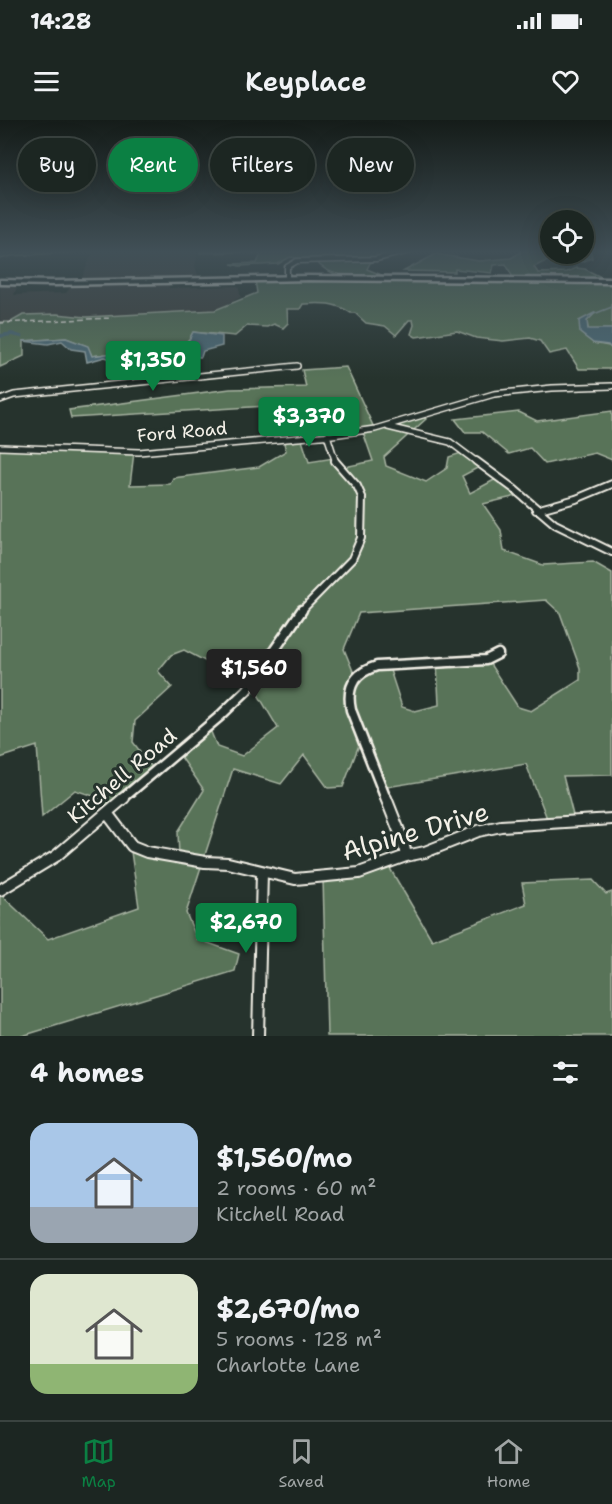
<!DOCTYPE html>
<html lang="en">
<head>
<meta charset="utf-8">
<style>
  :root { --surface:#1c2622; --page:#252e2a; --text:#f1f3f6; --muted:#a0a5a5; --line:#3a4340; --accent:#0b8043 }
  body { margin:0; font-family:"Shantell Sans",sans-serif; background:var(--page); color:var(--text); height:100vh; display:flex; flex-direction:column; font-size:22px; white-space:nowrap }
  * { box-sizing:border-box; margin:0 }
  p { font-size:20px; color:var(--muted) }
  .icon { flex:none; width:33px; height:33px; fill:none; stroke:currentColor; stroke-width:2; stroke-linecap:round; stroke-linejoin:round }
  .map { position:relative; height:916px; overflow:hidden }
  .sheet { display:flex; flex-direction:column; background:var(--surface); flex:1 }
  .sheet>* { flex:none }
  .hud { position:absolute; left:18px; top:18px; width:576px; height:54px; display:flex; gap:12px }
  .fabs { position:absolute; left:540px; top:90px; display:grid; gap:12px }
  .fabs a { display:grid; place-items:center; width:54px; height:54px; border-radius:50%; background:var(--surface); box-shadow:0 6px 24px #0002,0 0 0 2px var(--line); font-size:30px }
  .price { position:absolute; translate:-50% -51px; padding:0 14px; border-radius:6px; background:var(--accent); color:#fff; font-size:20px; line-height:39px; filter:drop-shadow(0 2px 3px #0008) }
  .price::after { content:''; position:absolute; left:50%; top:36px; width:18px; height:14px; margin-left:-9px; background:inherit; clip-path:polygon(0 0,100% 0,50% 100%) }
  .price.current { background:#222; color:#fff }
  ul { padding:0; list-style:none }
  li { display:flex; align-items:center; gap:18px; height:150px; padding:0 30px }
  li+li { border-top:2px solid var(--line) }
  li span { display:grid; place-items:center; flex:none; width:168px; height:120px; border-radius:18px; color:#555 }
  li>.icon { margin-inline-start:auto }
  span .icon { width:72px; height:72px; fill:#fffc; stroke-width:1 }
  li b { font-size:26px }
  h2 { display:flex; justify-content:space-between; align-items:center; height:72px; padding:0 30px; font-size:26px }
  .chip { padding:0 21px; border-radius:27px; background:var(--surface); box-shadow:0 6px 24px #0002,0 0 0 2px var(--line); font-size:21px; line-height:54px }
  .chip.current { background:var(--accent); color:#fff }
  .status { display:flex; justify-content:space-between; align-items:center; height:42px; padding:0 30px; background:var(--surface); direction:ltr }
  .status svg { height:16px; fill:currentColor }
  header { display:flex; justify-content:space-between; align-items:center; height:78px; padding:0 30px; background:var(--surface); font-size:27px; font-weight:600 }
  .menu { display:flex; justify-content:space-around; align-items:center; height:84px; border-top:2px solid var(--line); background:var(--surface); font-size:16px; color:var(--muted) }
  .menu a { display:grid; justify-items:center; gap:3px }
  .menu .current { color:var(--accent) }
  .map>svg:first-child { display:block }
</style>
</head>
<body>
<div class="status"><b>14:28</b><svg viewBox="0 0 49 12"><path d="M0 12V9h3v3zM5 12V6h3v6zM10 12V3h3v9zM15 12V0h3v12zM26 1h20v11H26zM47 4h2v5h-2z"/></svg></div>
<header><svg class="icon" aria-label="menu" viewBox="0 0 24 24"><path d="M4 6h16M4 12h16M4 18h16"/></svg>Keyplace<svg class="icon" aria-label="heart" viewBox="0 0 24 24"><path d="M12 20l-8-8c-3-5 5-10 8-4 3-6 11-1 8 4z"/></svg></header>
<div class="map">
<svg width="612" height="916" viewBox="0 0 612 916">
  <rect width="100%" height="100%" fill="#26332d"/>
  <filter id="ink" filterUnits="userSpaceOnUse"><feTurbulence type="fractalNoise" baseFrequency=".0167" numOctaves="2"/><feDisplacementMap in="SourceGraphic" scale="12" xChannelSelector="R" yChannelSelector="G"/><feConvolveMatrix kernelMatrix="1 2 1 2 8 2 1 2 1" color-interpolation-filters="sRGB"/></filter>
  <g filter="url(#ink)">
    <path fill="#3c413c" d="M93,131H198L195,146L199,158L81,160Z
      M169,164V168L238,166L241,177L215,190L86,197L57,194L23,195L11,202H0V166L17,167L14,175L66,173L71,166Z"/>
    <path fill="#597359" stroke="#a6b2a0" stroke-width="1.5" fill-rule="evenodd" d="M0,131H93L12,136L0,139Z
      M200,131H400L370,143L367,149L384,156C360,156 331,161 315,140L290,137L278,144L240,146L231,144L257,143L261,134L248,132L200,133Z
      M519,131L584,134V131H591L592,138L582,142C564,133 551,138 534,147L538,153L567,152L576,148L585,149L603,158H513L506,144L494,145L492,153L455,149V152L404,151L436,134L479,141L511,138L521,132Z
      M255,160L612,161V209L588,210L587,201L594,194L579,201L593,223L609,226L612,229V249H579L567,230L549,234L540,221L530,218L503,221L476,218L457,211L416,217L411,214L414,205L413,200H409L396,215L385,206L366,203L355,193H351C334,182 322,183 303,184L300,189H287L288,203L283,208L274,204L267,207L247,206L235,216L193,212C185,230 170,232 152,228L140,237L150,243C137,244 124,243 114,233L92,236L87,226L66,218L24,221V236L0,247V202H11L23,195L57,194L86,197L215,190L257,173Z
      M346,247L375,310L422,295L426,299L384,337L386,346L426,362L447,348L449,337L464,332L481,346L462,356L470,373L498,358L521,375L483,384L501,410L504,431L543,445L593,442L612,453V655L563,656L574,699L548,701L526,644L381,668L362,617L343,667L328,668L304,635L281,664L233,649L186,793L197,819L239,834L235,851L22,916H0V774L48,819L139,787L130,725L179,736L178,712L204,670L179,634L209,607L217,627L242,636L278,608L253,566L184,530L171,535L158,551L172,567L135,601L133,622L157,654L106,698L103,679L75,670L42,697L37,626L0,638V328L134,332L130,365L170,364L173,358L259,347L286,331L283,319L301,317L309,342L334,338L340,348L373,341L363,312L321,316L312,285L301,284L71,298L69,290L230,269L306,267L302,250ZM546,480L560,493L580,548V560L531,591L518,587L488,541L437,543L439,585L415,591L402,587L388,544L355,556L344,529L359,493Z
      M612,291V340L595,333L545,344L530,328L509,334L482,312H465L455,299L519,292L537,301Z
      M388,745L432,820L526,784L522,763L593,760L606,774L612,772V916H327L323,758Z"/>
    <path fill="#4e6a74" stroke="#90a0a2" stroke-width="1.5" d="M596,192L587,201L588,209H612V229L608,225L593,223L580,213L579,201Z
      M193,212L222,216V226L203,231L201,237H162L159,244L133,246L105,237L87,242L85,231L71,229L62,221L48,224L23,221L66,218L88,226L92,236L114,233C123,242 137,244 149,243L140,237L152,228L170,231L188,222Z"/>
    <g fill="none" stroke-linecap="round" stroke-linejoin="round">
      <path stroke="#90a0a2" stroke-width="1.5" d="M594,194L612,187"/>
      <path fill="#4e6a74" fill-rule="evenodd" d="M12,212L24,216L21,218L12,216L0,218V214Z"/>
      <g stroke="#f4f1e8" stroke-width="7">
        <path id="minor-far4" d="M287,158V147L297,141L376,139L409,131"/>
      </g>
      <g stroke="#f4f1e8" stroke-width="8">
        <path id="minor-far3" d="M0,280L14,275L297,246
          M388,307L450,322L478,343
          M327,315L336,343
          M0,327L139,332L332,315L375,309L494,274L552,268L612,266"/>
      </g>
      <g stroke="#f4f1e8" stroke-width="10">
        <path id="minor-far2" d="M476,341L514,369L555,404L612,432
          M536,390L576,379L612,364
          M300,492L352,439L361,418L362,377L357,366L335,341"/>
      </g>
      <g stroke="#f4f1e8" stroke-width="13">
        <path id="minor-far1" d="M122,679L219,597L247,570L302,490
          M386,679L351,590C346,567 354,553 377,546L486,540L498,534"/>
      </g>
      <g stroke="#f4f1e8" stroke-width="14">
        <path id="minor" d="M386,678L403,721L406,736
          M107,693L132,726L147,732L205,742L228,743L295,759L359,753L406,736L425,732L478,711L501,706L612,699
          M0,770L56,736L124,678
          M258,916L262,752"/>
      </g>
      <g stroke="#f4f1e8" stroke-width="5">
        <path id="primary" d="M308,156L612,159V163L308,160L55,165L0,164V160L55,161Z"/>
      </g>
      <use href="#minor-far4" stroke="#26332d" stroke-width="4"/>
      <use href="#minor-far3" stroke="#26332d" stroke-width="5"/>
      <use href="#minor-far2" stroke="#26332d" stroke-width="6"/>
      <use href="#minor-far1" stroke="#26332d" stroke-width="8"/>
      <use href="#minor" stroke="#26332d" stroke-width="10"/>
      <use href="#primary" fill="#26332d" fill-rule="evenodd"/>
      <path stroke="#f4f1e8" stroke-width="1.5" stroke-dasharray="5 3" stroke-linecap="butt" d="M0,203L112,198"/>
    </g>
  </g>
  <linearGradient id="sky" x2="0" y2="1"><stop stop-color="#151c19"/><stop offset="0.51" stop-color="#415057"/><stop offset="1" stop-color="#415057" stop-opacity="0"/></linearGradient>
  <rect width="612" height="259" fill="url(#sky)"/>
  <g text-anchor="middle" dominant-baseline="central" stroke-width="6" stroke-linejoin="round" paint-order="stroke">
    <g font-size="18" fill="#f4f1e8" stroke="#26332d">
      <text transform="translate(182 312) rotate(-5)">Ford Road</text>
    </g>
    <g font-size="21" fill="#f4f1e8" stroke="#26332d">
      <text transform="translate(122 656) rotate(-40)">Kitchell Road</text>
    </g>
    <g font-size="26" fill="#f4f1e8" stroke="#26332d">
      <text transform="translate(415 711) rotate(-16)">Alpine Drive</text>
    </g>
  </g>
</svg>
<div class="fabs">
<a><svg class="icon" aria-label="locate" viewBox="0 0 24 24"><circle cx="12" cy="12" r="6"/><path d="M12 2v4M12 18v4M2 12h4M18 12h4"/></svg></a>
</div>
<b class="price" style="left:153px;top:272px">$1,350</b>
<b class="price" style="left:309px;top:328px">$3,370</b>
<b class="price current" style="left:254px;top:580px">$1,560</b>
<b class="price" style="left:246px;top:834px">$2,670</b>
<div class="hud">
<a class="chip">Buy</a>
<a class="chip current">Rent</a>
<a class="chip">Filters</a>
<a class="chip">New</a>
</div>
</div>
<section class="sheet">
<h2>4 homes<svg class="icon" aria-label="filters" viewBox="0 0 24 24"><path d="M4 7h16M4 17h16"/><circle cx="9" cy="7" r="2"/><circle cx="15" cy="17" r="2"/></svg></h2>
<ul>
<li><span style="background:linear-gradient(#a9c7e8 70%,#9aa5b1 0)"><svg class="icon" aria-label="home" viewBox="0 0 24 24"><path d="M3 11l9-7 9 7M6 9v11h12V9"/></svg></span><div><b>$1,560/mo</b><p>2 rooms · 60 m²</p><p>Kitchell Road</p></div></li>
<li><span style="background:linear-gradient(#dfe7d0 75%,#8fb573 0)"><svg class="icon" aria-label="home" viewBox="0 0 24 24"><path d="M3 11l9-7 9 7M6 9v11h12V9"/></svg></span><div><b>$2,670/mo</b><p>5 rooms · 128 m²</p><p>Charlotte Lane</p></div></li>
</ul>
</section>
<nav class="menu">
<a class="current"><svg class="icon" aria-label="map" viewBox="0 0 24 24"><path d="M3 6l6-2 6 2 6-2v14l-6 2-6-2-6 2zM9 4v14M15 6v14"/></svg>Map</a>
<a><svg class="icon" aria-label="saved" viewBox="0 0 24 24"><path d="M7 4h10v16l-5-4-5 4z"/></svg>Saved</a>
<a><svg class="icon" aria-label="home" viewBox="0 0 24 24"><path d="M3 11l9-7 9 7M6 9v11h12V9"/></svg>Home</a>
</nav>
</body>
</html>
